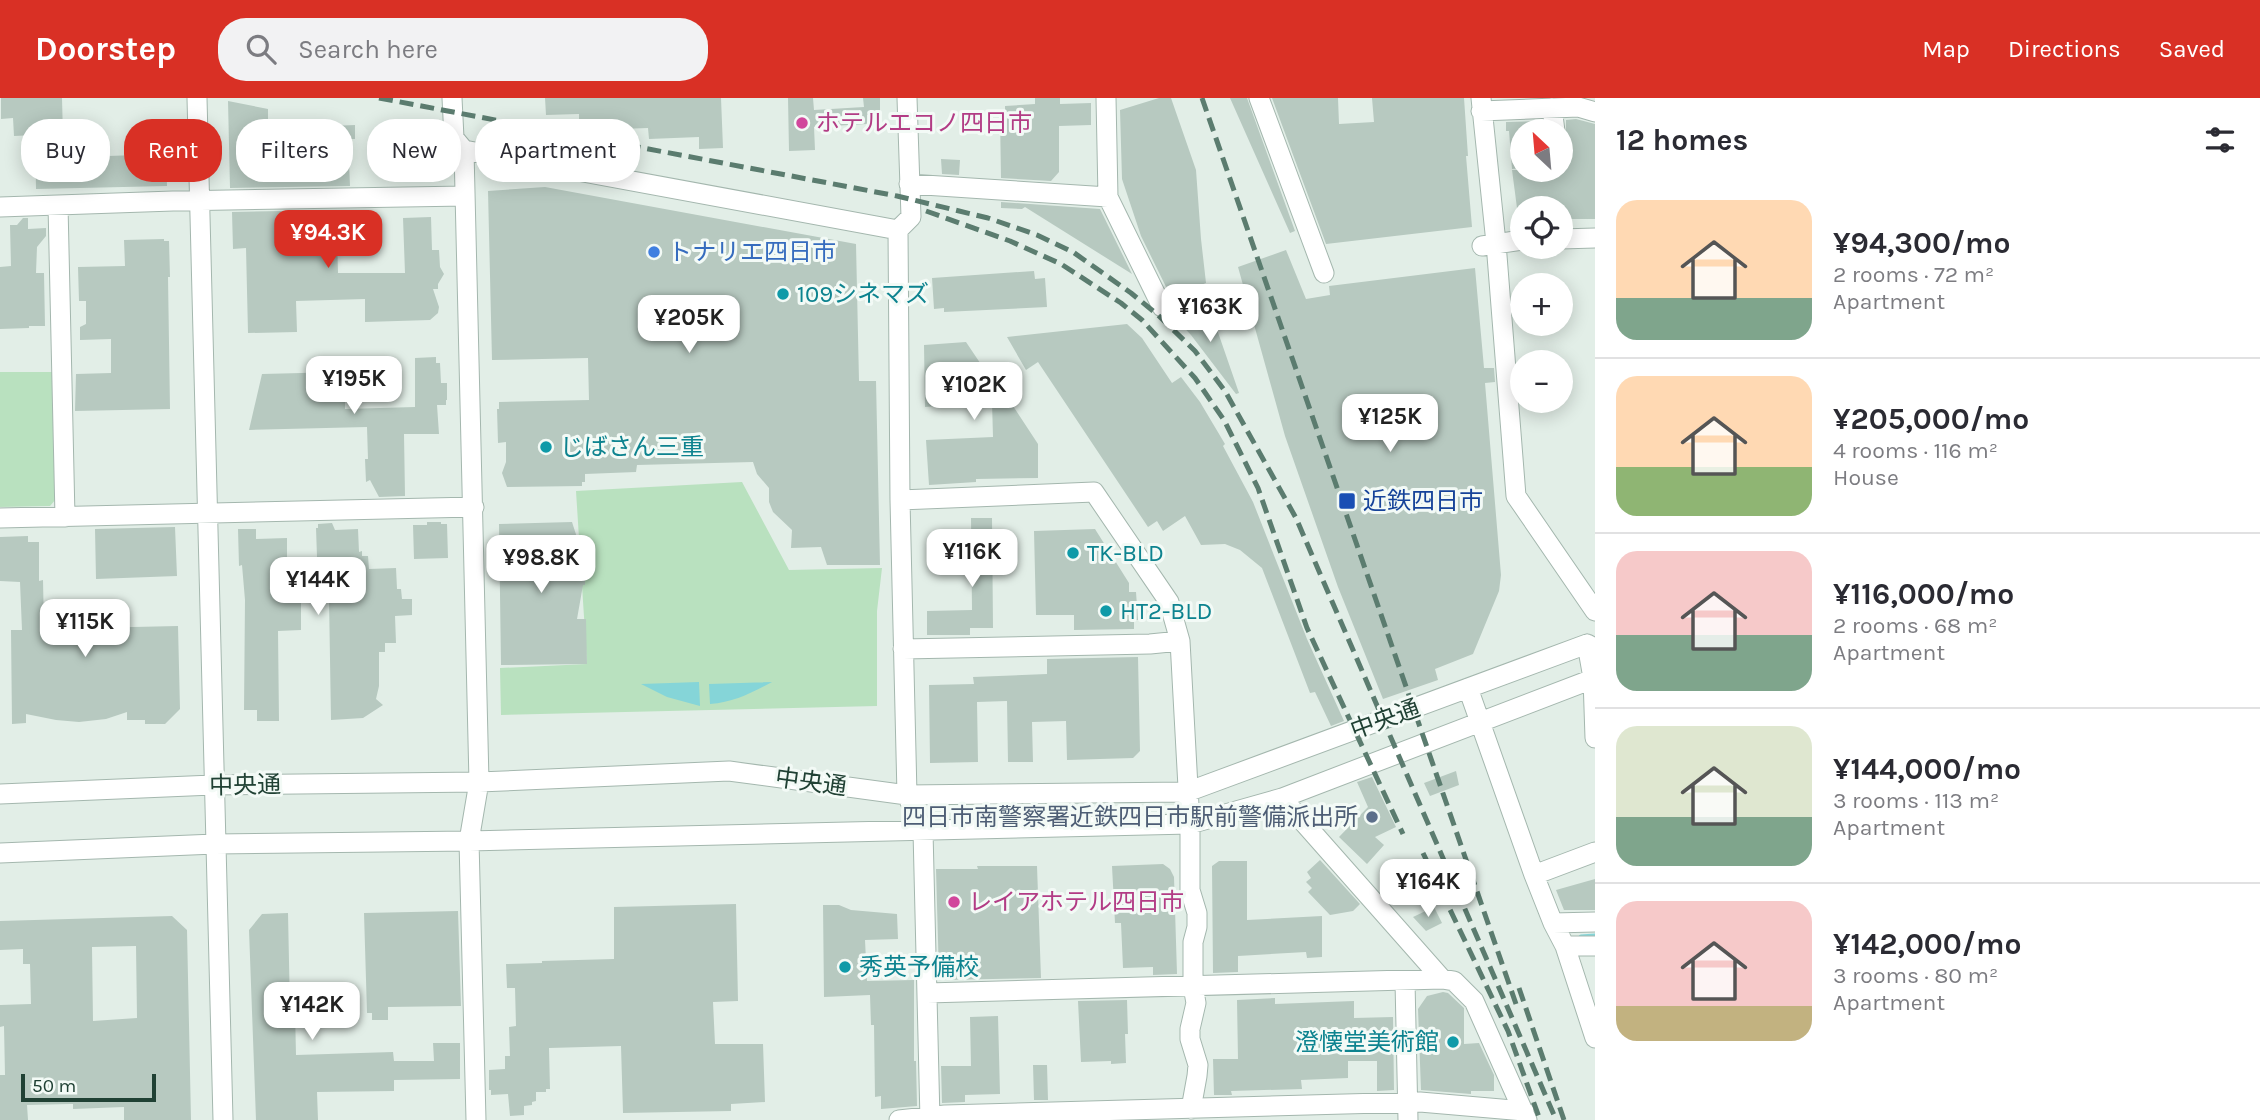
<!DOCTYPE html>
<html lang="en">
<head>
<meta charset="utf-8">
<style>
  :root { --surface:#fff; --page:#f2f2f3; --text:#2b2b33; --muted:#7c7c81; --line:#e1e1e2; --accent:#d93025 }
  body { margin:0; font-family:Karla,"Noto Sans JP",sans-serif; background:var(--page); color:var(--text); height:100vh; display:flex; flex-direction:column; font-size:26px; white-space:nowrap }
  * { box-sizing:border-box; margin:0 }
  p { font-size:23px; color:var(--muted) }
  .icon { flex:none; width:38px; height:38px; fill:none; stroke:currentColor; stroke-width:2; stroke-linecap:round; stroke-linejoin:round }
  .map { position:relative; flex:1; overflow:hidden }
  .side { display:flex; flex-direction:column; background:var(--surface); width:665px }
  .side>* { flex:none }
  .top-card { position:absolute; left:21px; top:21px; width:665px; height:63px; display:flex; gap:14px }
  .needle { width:46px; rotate:334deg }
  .fabs { position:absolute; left:1510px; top:21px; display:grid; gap:14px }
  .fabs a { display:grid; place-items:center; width:63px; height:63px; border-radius:50%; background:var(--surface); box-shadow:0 4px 18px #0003; font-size:35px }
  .scale { position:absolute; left:21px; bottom:18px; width:135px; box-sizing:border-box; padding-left:7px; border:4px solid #204134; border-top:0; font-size:19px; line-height:24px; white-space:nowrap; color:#204134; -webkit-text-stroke:5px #f3faf6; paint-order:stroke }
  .price { position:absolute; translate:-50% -60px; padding:0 16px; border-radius:14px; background:#fff; color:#222; font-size:23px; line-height:46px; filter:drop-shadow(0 2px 4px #0008) }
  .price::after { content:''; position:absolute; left:50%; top:42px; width:21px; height:16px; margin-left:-10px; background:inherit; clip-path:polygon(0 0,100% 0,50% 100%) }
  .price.on { background:var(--accent); color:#fff }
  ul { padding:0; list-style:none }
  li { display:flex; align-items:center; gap:21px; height:175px; padding:0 21px }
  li+li { border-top:2px solid var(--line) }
  li span { display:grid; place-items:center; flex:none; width:196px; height:140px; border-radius:21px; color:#555 }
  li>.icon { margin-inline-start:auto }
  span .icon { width:84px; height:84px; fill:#fffc; stroke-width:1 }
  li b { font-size:30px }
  h2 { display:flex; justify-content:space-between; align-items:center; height:84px; padding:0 21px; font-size:30px }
  .tag { padding:0 24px; border-radius:28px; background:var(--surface); box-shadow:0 4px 18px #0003; font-size:24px; line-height:63px }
  .tag.on { background:var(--accent); color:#fff }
  header { display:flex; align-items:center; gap:42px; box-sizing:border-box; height:98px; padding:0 35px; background:var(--accent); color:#fff }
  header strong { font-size:33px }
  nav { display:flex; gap:38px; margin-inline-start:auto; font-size:24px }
  .search { width:490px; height:63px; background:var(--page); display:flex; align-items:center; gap:18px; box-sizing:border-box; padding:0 24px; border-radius:28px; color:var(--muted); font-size:26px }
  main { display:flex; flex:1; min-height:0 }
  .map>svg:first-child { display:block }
</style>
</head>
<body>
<header>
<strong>Doorstep</strong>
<div class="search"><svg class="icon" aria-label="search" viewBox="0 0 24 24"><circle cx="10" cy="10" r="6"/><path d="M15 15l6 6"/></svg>Search here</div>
<nav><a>Map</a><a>Directions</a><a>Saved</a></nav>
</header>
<main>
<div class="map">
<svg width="1595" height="1022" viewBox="0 0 1595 1022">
  <rect width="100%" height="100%" fill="#e2eee7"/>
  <path fill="#b9e1bf" d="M0,274H55L56,401L50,408L0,409Z
    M742,384L789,472L882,470L877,513V608L501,617L500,570L587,566L576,393Z"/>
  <path fill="#85d5d8" d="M699,584L700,608L667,599L641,586Z
    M772,584C751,595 734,604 710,606L709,586Z"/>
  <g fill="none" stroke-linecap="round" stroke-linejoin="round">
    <path stroke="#85d5d8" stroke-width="5" d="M1581,839L1595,838"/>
  </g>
  <path fill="#b7c9c0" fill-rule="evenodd" d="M1,0H62L63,38H77L79,59L166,56L167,88L36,91L35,37L14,38L13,20L1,21Z
    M545,0H721L723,50L699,51V39L649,41L648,30L619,31V25L579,24V16L546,17Z
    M788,0H813L814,12L864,9L863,0H880V16L867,17V26L814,29L815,52L789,53Z
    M1035,0H1060V6L1091,5V27L1059,28V74L1051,83L1001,80L1000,19L1005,18V8L1035,6Z
    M1159,0H1171L1196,72L1201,141L1206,185L1171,199L1141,138L1122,81L1120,12Z
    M1230,0H1247L1295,133L1290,135Z
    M1272,0H1338L1339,26L1374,24L1372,0H1464L1468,58H1466L1472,129L1326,146Z
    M228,3L268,11V31H272L273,45H308L307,23L330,22L331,28L355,27V41H348L350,88L230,90Z
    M1576,21L1595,26V121H1561V110H1517L1512,72H1564L1561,43L1566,37V22Z
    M1541,23L1543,33H1522V70L1512,71L1509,33H1506V24Z
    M400,53H419L420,82L401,83Z
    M941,61L960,62L959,77L942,76Z
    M545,89L856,146L859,283H876L880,467H827L821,449L791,450L792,432L773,414L769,404V390L757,376L753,364L637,367L636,374L585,376V384H582V388L507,389L502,375L506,364V344L498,345L497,311H499V304L589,302L588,260L492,262L488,93Z
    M1001,104L1100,111L1132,176L1025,109L1022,111L1001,110Z
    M339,112V136H337L338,175H405L403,120L431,119L432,152H439L440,169L444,176L438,186V191H433L439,209L438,215L430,222L365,224V201L296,203L297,234L248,235L246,150L233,151L232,114Z
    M23,120H28V131L46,130V138L37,149L36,175H44L45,228H29V230L0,231V169L11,168L10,127H17Z
    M164,141V143H169L170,179H168L170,311L75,313L76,276L111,275V241L80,242V229L86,226V203H79L78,169L125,168L124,142Z
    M1286,152L1306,201L1330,197L1329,188L1475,170L1484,270H1494L1495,284L1485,285L1501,477L1499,493L1473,556L1435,571L1438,582L1383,601L1338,489L1285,338L1238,169Z
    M1034,173L1035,181L1045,180L1047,209L944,214V210L934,211L932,180Z
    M1212,217L1239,295L1236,296L1191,237L1176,221Z
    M1127,226L1142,240L1172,285L1181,279L1200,304L1225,346L1223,348L1253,404L1307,541L1344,623L1331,628L1315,594L1310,595L1262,470L1240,452L1225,446L1201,447L1185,418L1163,433L1157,423L1148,429L1038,264L1026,272L1007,239Z
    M966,244L1009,308H1013L1038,346V380L976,381V384L929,387L926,342L993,339L992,304L925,309L924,247Z
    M436,259V265H440L441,285H447V302H446V307H437L439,336H404L405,398L379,399L370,382L366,384L365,361H368L367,329L249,332L262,276L341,274L342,298L345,299V311L415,309V260Z
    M971,420H992L993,530H970V537H927V513L972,512Z
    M427,424H441V426H447L448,460L414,461L413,427H427Z
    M572,424L581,452L585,474V487H583L577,521H586L587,566L501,567L499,426Z
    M332,425L335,432L358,431L359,454L362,453V458H368L369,471L396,470L397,491H401L402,501H412V517L395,518L396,545H385V554H379V588L376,601L383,607L363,620L331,622L329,500H301V532L278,533L279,623H257V612H244L245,502L242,467L239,468L238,431H256V441L287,440V460L317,459L316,430H318V426Z
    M175,429L177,478L96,481L95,431Z
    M1095,431L1129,485V494H1136L1138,522H1134V531L1074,532V517H1036L1034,433Z
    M28,438V444H39V483L43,482L44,531L178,528L180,611L165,626H145V622H127V614L106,621L79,624L56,622L26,616V625L12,626L11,532H22L20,484L0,483V439Z
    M1138,559L1140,653L1133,660L1067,662L1066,623L1032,624L1033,664H1008L1007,603L977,604L978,664L930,665L929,587L974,586L973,579L1047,576V561Z
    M1456,673L1459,687L1430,698L1424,685Z
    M1372,679L1396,729L1375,739L1384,747L1367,766L1339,739L1368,709L1357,684Z
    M1320,762L1360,806L1353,813L1330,817L1308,794L1312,790L1306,784L1311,780L1307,774Z
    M1219,763H1247V822L1322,818V859L1307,860L1306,854L1238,858V874L1213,875L1212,768Z
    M1163,766L1170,771L1174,779L1177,876L1153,877V869L1123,870L1121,825H1115L1112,768Z
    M977,768H1037L1041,880L942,882L939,878L936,771H978Z
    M1595,781V812H1564L1556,792Z
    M736,806L738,903L713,904L715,946H763L765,1004L731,1006V1013L623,1015L621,948L549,950L550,991H546V994H536V1003L532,1004V1007L524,1008V1017L510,1018L508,996L491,997V992H489V972L505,971V958H510L509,929L516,928L515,890H507L506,866L542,865V863L614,861V809Z
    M823,807H839L851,812L897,816L898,841L865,842L867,883L914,882V963H916L917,1008L881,1011V998L875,999L874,927H871L870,897L824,899Z
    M1434,809L1442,825L1426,833L1413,819Z
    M458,813L461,908L388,909V922H372V915H367L364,815Z
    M288,815L290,912H295L296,957L393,954L394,963H434L433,945H460V981L394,982V993L317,994L318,1022H256L249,832L262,816Z
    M172,818L187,832L191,1022H124V1009L73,1011V1006H70L27,1007L28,1022H0V977H5L4,928L0,929V907L31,906L30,866H23V851L0,852V823ZM136,848L137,920L93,923L92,849Z
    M1443,894L1448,895L1464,910V946L1479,945L1494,977V993H1471V996L1421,992L1418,911L1427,898Z
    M1275,900V906L1354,903V920L1393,919L1394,992L1377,993V963H1348V980L1301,982L1302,991L1231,993L1232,997H1214L1213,961H1238L1237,902Z
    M1127,902L1128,936H1125L1126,965L1111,966V963L1081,964L1078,903Z
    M998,918L1000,996L965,997V1004L942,1005L941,968H971L970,919Z
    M1033,967H1047L1048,1002H1034Z"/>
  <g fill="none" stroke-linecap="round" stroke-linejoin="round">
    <g stroke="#a4b7ae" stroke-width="21">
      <path id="minor" d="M197,0L223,1022
        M452,0L454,40L464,52L898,132
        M907,0L911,119L898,132L900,402L907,697L923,733L930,1022
        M1106,0L1108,99L1162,209
        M1259,0L1324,175
        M1481,0L1496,145L1516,398L1595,513
        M1552,10L1555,33
        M1481,13L1578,9L1595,14
        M464,52L479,684L469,743L476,1022
        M909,86L1108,99
        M58,107L65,419
        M0,109L173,103L465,98
        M1561,141L1595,140
        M1482,148L1522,142
        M900,402L1094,394L1169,504L1180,543L1190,726V792L1197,815V829L1193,844V888L1196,905L1190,931V941L1198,967L1197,978L1191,1011
        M0,420L474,409
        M1587,546L1593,580L1595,640
        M903,551L1150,546L1180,543
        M1468,590L1534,777L1553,825L1565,848L1595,940
        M0,696L213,687L479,684L729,673L907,697L1187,694L1587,546L1595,550
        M1282,700L1442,881
        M0,755L215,746L469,743L1190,726L1282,700L1595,580
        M1534,777L1595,754
        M1553,825L1595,824
        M1565,848H1595
        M1405,883L1408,1022
        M927,895L1442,881L1454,883L1474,903L1527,1022
        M899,1022L945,1017L1420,1004L1524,1013"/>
    </g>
    <use href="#minor" stroke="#fff" stroke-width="19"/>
    <path stroke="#5b7c6f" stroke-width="5" stroke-dasharray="14 7" stroke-linecap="butt" d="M379,0L897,98L988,120L1037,137L1073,154L1131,195L1158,217L1195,253L1225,293L1296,420L1554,1017
      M1202,0L1516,906
      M926,113L1010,143L1061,166L1121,205L1142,222L1195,280L1224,322L1258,390L1307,530L1403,736
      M1423,755L1508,933L1540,1022
      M1519,890L1564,1022"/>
  </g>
  <g fill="#d1479c" stroke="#f3faf6" stroke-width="2.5">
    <circle cx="802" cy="25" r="7"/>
    <circle cx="954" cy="804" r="7"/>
  </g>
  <circle fill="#3f7fe0" stroke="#f3faf6" stroke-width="2.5" cx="654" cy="154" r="7"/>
  <g fill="#0f9aa8" stroke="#f3faf6" stroke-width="2.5">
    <circle cx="783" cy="196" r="7"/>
    <circle cx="546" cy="349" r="7"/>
    <circle cx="1073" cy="455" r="7"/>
    <circle cx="1106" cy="513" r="7"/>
    <circle cx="845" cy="869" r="7"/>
    <circle cx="1453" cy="944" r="7"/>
  </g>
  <rect fill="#1a4fb4" stroke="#f3faf6" stroke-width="2.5" x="1338" y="394" width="18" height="18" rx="3.5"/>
  <circle fill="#5c6f8a" stroke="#f3faf6" stroke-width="2.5" cx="1372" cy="719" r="7"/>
  <g text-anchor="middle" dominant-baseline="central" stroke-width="6" stroke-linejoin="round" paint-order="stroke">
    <g font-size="24" fill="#b23c85" stroke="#f3faf6" text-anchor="start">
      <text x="816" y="25">ホテルエコノ四日市</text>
      <text x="968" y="804">レイアホテル四日市</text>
    </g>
    <g font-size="24" fill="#366cbe" stroke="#f3faf6" text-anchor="start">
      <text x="668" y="154">トナリエ四日市</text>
    </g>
    <g font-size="24" fill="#0d838f" stroke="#f3faf6" text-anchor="start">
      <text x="797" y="196">109シネマズ</text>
      <text x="560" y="349">じばさん三重</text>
      <text x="1087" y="455">TK-BLD</text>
      <text x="1120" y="513">HT2-BLD</text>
      <text x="859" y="869">秀英予備校</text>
      <text x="1439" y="944" text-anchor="end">澄懐堂美術館</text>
    </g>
    <g font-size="24" fill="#164399" stroke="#f3faf6" text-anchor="start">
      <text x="1363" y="403">近鉄四日市</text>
    </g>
    <g font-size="24" fill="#204134" stroke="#f3faf6">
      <text transform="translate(1385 621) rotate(-20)">中央通</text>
      <text transform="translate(811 684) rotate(8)">中央通</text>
      <text transform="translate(245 687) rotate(-1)">中央通</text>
    </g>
    <g font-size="24" fill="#4e5e75" stroke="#f3faf6" text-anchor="end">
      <text x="1358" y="719">四日市南警察署近鉄四日市駅前警備派出所</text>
    </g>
  </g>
</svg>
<div class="fabs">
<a><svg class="needle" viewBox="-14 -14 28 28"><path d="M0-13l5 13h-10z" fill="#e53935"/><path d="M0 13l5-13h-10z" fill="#7c7c81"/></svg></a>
<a><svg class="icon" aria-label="locate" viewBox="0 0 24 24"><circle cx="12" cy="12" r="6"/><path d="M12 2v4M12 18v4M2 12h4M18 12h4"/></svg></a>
<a>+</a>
<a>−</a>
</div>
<div class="scale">50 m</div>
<b class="price on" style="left:328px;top:172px">¥94.3K</b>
<b class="price" style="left:1210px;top:246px">¥163K</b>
<b class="price" style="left:689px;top:257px">¥205K</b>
<b class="price" style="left:354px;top:318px">¥195K</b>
<b class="price" style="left:974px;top:324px">¥102K</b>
<b class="price" style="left:1390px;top:356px">¥125K</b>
<b class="price" style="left:972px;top:491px">¥116K</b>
<b class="price" style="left:541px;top:497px">¥98.8K</b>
<b class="price" style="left:318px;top:519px">¥144K</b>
<b class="price" style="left:85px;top:561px">¥115K</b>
<b class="price" style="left:1428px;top:821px">¥164K</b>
<b class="price" style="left:312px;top:944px">¥142K</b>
<div class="top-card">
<a class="tag">Buy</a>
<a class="tag on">Rent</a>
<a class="tag">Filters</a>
<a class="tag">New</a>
<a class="tag">Apartment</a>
</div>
</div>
<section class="side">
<h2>12 homes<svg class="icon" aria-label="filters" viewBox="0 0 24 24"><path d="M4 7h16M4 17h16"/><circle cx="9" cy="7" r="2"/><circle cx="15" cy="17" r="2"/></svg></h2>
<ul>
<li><span style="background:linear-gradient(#ffd9b3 70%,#7fa58c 0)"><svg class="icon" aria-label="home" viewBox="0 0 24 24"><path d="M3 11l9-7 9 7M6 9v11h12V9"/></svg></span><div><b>¥94,300/mo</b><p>2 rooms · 72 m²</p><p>Apartment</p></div></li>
<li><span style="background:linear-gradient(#ffd9b3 65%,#8fb573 0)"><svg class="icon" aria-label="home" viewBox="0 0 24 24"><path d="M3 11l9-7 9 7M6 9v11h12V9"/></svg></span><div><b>¥205,000/mo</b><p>4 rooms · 116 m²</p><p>House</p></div></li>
<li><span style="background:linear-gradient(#f6c9c9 60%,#7fa58c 0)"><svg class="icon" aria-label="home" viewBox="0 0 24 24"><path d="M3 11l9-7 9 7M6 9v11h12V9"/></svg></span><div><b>¥116,000/mo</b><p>2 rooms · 68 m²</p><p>Apartment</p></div></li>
<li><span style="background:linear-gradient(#dfe7d0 65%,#7fa58c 0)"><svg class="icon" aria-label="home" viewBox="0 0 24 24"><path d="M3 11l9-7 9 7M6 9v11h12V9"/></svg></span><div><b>¥144,000/mo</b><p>3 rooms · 113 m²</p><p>Apartment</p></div></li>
<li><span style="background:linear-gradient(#f6c9c9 75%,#c2b280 0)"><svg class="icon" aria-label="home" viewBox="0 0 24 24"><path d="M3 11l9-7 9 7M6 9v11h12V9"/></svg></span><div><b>¥142,000/mo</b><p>3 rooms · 80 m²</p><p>Apartment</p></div></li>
</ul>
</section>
</main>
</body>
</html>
